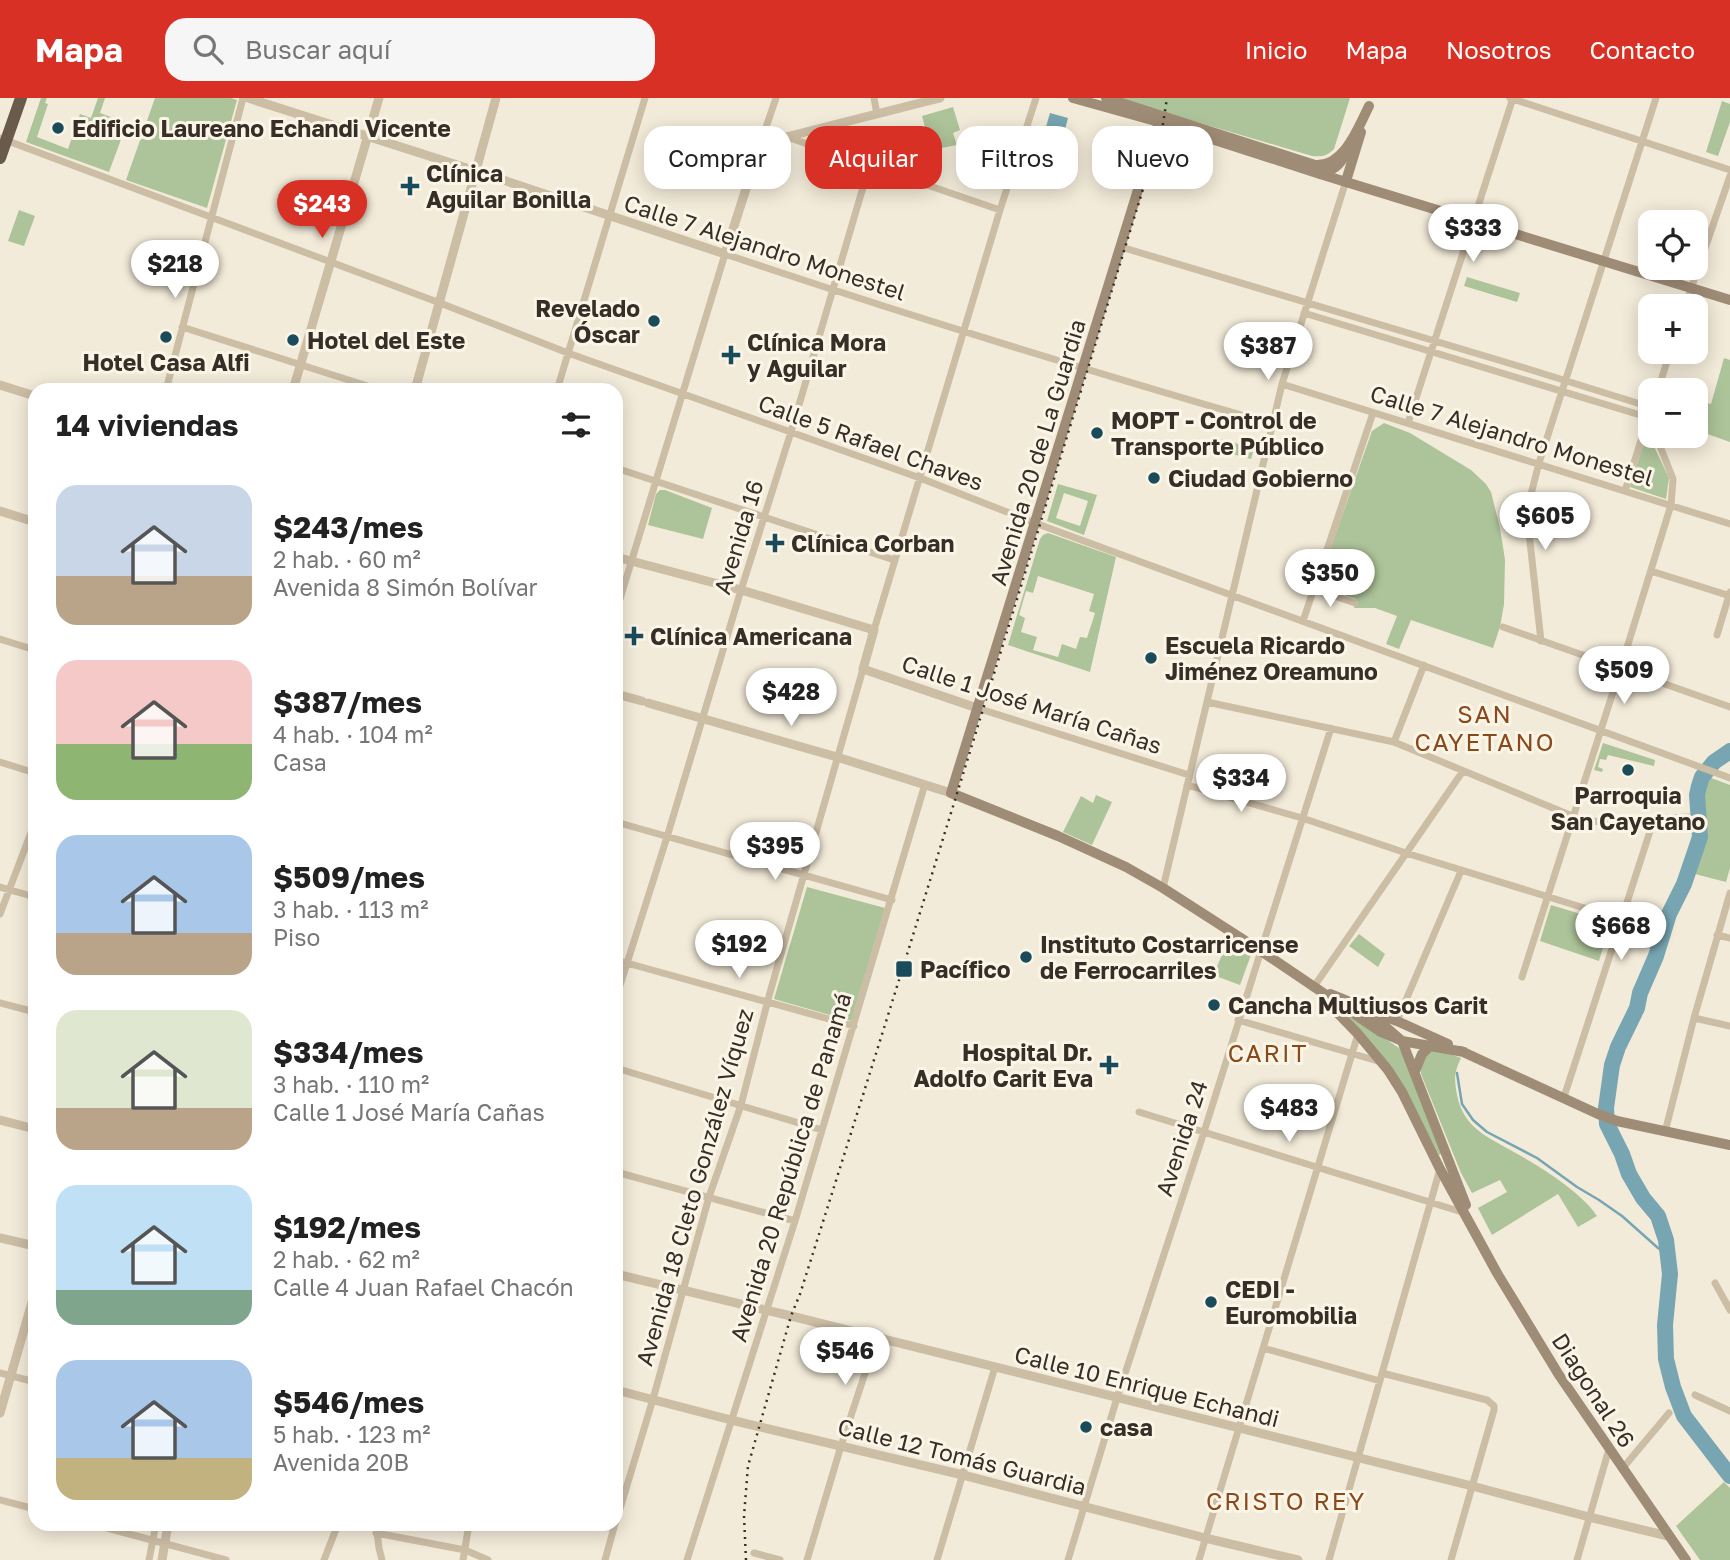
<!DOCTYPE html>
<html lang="es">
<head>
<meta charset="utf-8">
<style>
  :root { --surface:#fff; --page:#f6f6f6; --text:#222; --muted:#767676; --accent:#d93025 }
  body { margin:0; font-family:"Golos Text",sans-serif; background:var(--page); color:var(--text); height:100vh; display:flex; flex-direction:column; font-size:26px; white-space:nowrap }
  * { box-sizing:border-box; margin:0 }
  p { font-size:23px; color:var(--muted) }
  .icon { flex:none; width:38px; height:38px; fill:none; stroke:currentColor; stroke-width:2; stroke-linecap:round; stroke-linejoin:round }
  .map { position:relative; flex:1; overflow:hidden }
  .drawer { position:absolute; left:28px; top:285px; width:595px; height:1148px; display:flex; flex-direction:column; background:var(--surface); border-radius:21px; box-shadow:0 4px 18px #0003 }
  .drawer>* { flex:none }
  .hud { position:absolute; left:644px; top:28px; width:665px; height:63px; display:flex; gap:14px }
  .tools { position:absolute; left:1638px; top:112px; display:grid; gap:14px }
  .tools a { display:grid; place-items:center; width:70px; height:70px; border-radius:14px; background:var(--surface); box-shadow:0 4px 18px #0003; font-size:35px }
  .price { position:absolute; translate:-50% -60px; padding:0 16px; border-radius:24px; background:#fff; color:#222; font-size:23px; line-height:46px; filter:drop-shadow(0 2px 4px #0008) }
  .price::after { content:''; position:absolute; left:50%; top:42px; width:21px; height:16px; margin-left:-10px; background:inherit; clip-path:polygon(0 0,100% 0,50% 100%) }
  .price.on { background:var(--accent); color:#fff }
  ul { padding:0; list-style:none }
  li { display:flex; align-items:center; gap:21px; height:175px; padding:0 28px }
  li span { display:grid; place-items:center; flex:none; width:196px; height:140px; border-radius:21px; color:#555 }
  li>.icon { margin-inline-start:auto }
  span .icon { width:84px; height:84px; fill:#fffc; stroke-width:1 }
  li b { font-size:30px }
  h2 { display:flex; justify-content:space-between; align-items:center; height:84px; padding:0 28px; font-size:30px }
  .tag { padding:0 24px; border-radius:21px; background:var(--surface); box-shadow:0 4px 18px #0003; font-size:24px; line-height:63px }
  .tag.on { background:var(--accent); color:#fff }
  header { display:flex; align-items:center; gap:42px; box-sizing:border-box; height:98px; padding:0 35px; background:var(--accent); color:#fff }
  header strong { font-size:33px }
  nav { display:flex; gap:38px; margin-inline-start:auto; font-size:24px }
  .search { width:490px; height:63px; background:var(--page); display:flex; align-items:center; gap:18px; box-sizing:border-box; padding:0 24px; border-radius:21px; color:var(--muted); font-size:26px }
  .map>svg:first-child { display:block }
</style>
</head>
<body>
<header>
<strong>Mapa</strong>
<div class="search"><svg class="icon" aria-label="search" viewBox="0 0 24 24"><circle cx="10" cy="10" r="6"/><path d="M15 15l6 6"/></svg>Buscar aquí</div>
<nav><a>Inicio</a><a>Mapa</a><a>Nosotros</a><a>Contacto</a></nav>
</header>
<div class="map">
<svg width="1730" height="1462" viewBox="0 0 1730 1462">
  <rect width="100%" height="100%" fill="#f3ebd9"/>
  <path fill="#adc399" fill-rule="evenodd" d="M41,0H47L45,5L48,6L37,39L68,51L80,16L91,20L98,0H105L100,15L127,25L109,74L26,44Z
    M155,0H231L237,2L207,110L126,82Z
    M1116,0H1350L1334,51C1327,58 1322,59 1312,58Z
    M1722,3L1730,6V24L1718,58L1706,54Z
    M953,9L960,32L953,35L957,47L931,52L922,18Z
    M19,112L35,118L24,148L8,143Z
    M1467,179L1520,195L1517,204L1464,188Z
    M1724,260L1730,262V344L1696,332V302L1711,306Z
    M1384,325L1410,335L1471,372L1486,386L1491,394L1500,430L1505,462L1504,506L1500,529L1493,550L1411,522L1399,551L1386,546L1397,518L1375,510H1354L1356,501L1327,491C1320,485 1321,480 1323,472L1372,333Z
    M1649,328L1651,342L1669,380L1666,401L1630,389Z
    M1212,339L1254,350L1251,361L1209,350Z
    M1058,386L1097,397L1084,437L1047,423ZM1064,395L1088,403L1080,428L1056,420Z
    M660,392H665L712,410L703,441L648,427L656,396Z
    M1048,435L1116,459L1090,574L1008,547L1040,441L1043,437ZM1038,478L1094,496L1089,513L1095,515L1087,540L1080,539L1076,551L1062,546L1058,559L1033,552L1037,539L1021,534L1025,520L1019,517L1026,493L1033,495Z
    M1603,645L1655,662L1654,668L1608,657L1606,662L1600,661L1598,669L1603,671L1602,674L1594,672Z
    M1706,678L1730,687V770L1726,784L1691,775L1702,738L1701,697Z
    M1096,697L1112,704L1092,747L1063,734L1081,698L1093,705Z
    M807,789L885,810L851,923L774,901Z
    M1551,807L1610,825L1599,863L1540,843Z
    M1359,836L1385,856L1378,869L1349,848Z
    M1229,842L1251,857L1240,887L1213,877Z
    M1328,901L1399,950L1404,959L1441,1056L1439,1057L1399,982Z
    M1430,951H1436L1461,960C1454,975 1454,980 1457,997C1464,1033 1493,1041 1521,1058C1544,1071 1583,1096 1597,1118L1578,1129L1558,1096L1492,1137L1478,1110L1507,1094L1500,1082L1472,1095L1461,1075L1421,976L1420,965Z
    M1724,1384L1730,1390V1462H1700L1676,1428Z"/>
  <path fill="#77a5b2" d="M1050,15L1068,20L1060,51L1041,46Z"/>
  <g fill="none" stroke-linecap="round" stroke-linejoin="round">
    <path stroke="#77a5b2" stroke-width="2.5" d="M1457,975L1462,1006L1473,1022L1487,1034L1537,1060L1577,1089L1599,1102L1622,1118L1658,1150L1667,1156"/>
    <path stroke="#77a5b2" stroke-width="16" d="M1730,653L1714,664L1702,679L1699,688L1697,697L1700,739L1684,786L1669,816L1656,858L1640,895L1637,910L1618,949L1612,967L1606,1010L1607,1026L1622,1056L1629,1076L1643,1100L1658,1118L1666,1142L1670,1176L1665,1227L1666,1261L1673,1289L1684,1318L1730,1378"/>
    <path stroke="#ccbda5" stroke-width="7" d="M874,0L877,16
      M1510,0L1730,72
      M765,32L776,0
      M787,39L1000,112
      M0,40L440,205L568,255L920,380L1035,425L1730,680
      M1121,149L1525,270L1650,309
      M1685,208L1730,78
      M1304,215L1650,320
      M182,229L380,292
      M1282,286L1730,426
      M166,292L243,0
      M557,292L645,0
      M1658,292L1670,254
      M1408,325L1513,0
      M616,370L894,462
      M1625,393L1650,314
      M1651,473L1730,498
      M1314,491L1355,505
      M616,514L725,156C906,217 1089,273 1272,326
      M1303,523L1373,315
      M1503,529L1730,609
      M874,532L1000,112L1036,0
      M1717,537L1730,494
      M0,541L35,552
      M1541,543L1528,426L1529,404L1539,365L1656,0
      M1207,604L1394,644L1582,722L1601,724L1688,719
      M977,610L1189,677
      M1394,644L1424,567
      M0,664L35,675
      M1187,687L1302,720L1406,755L1620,821
      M616,724L892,802
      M0,789L35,799
      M1163,790L1282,286L1346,83
      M0,816L35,724
      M1717,837L1730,840
      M616,862L854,928
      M1522,879L1621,569L1671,407L1673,381L1656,338
      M1313,890L1463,673
      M616,900L667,739L741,492L791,334L869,69
      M0,905L35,914
      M1694,920L1730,928
      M1238,922L1381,964
      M1397,923L1461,773
      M616,970L822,1032
      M1564,999L1654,721
      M1139,1014L1465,1115
      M1665,1034L1694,920L1730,795
      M616,1074L795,1123
      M1715,1185L1730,1212
      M1263,1250L1380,1283
      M0,1275L35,1284
      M1382,1275L1487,1302L1494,1308V1312L1451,1462
      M1695,1297L1730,1313
      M1622,1371L1669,1315
      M0,1402L35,1411
      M616,1424L653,1301L709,1099L741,1007L769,898L863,571
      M92,1426L226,1462
      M376,1426L379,1450L382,1462
      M376,1435L465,1452L488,1462
      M754,1455L780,1462
      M149,1462L156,1426
      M324,1462L338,1426
      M463,1462L469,1426
      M605,1462L615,1426
      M687,1462L795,1123L925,686
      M807,1462L841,1348L877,1239
      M937,1462L995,1269
      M1068,1462L1117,1300L1204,1034L1331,630
      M1199,1462L1358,936
      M1329,1462L1440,1071
      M1577,1462L1609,1351"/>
    <path stroke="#ccbda5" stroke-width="9" d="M248,0L476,73L725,156L765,32L786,39L940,0
      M0,287L35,298
      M293,292L379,0
      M415,292L496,0
      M0,413L35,424
      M616,459L741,492L874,532L863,571L977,610
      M616,596L642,603
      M648,605L837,659L951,695
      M0,1022L35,1031
      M0,1140L35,1148
      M616,1176L791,1218L1472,1388L1589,1419L1668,1438
      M616,1292L731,1322L963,1377L1205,1440L1298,1462
      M0,1315L35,1194
      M162,1462L168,1426"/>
    <path stroke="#9f8c76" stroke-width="10" d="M1073,0L1159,24L1320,76L1730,202
      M1106,0L1315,67C1344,69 1358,30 1369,8
      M1159,24L951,695L1058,738L1126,769L1163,790L1261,853L1381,934L1402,943L1464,954
      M1320,76C1333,72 1340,68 1345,56
      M1346,83L1361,34
      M1330,896L1397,923L1448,946
      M1326,903L1358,936L1388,972L1402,994L1440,1071L1497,1175L1559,1277L1686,1462
      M1372,917L1402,943L1466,1107
      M1461,953L1598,1016L1617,1023L1730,1047
      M1415,973L1422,956L1431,947"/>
    <path stroke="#695a4a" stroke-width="12" d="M0,60L21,0"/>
    <path stroke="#372e27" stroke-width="2.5" stroke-dasharray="2 5" stroke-linecap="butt" d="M746,1462L744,1418L748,1368L791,1218L800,1196C924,807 1043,416 1163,26L1167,0"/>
  </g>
  <g fill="#1a4b5b" stroke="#faf5e6" stroke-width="2.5">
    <circle cx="58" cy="30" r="7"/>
    <path d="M406.5 77.5h7v7h7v7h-7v7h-7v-7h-7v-7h7z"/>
    <circle cx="654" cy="223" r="7"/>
    <circle cx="166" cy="239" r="7"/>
    <circle cx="293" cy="242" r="7"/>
    <path d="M727.5 246.5h7v7h7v7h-7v7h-7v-7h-7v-7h7z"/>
    <circle cx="1097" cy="335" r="7"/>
    <circle cx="1154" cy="380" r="7"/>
    <path d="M771.5 434.5h7v7h7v7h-7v7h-7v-7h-7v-7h7z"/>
    <path d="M630.5 527.5h7v7h7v7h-7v7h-7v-7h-7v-7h7z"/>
    <circle cx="1151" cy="560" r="7"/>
    <circle cx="1628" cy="672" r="7"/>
    <circle cx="1026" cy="859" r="7"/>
    <rect x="895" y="862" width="18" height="18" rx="3.5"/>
    <circle cx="1214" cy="907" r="7"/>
    <path d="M1105.5 956.5h7v7h7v7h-7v7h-7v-7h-7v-7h7z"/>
    <circle cx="1211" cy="1204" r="7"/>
    <circle cx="1086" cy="1329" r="7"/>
  </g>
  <g text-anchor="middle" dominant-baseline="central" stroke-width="6" stroke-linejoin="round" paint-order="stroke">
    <g font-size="23" font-weight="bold" fill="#372e27" stroke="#faf5e6" text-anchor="start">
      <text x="72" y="30">Edificio Laureano Echandi Vicente</text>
      <text x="426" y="75">Clínica<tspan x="426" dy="26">Aguilar Bonilla</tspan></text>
      <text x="640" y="210" text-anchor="end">Revelado<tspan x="640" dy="26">Óscar</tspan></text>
      <text x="307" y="242">Hotel del Este</text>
      <text x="747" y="244">Clínica Mora<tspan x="747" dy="26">y Aguilar</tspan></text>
      <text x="166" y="264" text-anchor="middle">Hotel Casa Alfi</text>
      <text x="1111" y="322">MOPT - Control de<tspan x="1111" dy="26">Transporte Público</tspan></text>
      <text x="1168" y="380">Ciudad Gobierno</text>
      <text x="791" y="445">Clínica Corban</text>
      <text x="650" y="538">Clínica Americana</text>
      <text x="1165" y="547">Escuela Ricardo<tspan x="1165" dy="26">Jiménez Oreamuno</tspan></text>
      <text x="1628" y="697" text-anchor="middle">Parroquia<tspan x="1628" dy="26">San Cayetano</tspan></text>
      <text x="1040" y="846">Instituto Costarricense<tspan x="1040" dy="26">de Ferrocarriles</tspan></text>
      <text x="920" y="871">Pacífico</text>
      <text x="1228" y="907">Cancha Multiusos Carit</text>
      <text x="1093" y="954" text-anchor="end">Hospital Dr.<tspan x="1093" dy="26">Adolfo Carit Eva</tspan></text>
      <text x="1225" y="1191">CEDI -<tspan x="1225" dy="26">Euromobilia</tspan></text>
      <text x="1100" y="1329">casa</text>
    </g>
    <g font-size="23" fill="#372e27" stroke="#faf5e6">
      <text transform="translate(765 149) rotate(18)">Calle 7 Alejandro Monestel</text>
      <text transform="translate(1512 337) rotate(17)">Calle 7 Alejandro Monestel</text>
      <text transform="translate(871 344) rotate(20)">Calle 5 Rafael Chaves</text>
      <text transform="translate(1037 354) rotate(-73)">Avenida 20 de La Guardia</text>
      <text transform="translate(738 439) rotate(-73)">Avenida 16</text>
      <text transform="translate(1032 606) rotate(18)">Calle 1 José María Cañas</text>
      <text transform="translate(1181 1040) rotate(-72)">Avenida 24</text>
      <text transform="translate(790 1069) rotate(-73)">Avenida 20 República de Panamá</text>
      <text transform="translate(694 1089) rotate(-74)">Avenida 18 Cleto González Víquez</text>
      <text transform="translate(1147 1288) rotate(14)">Calle 10 Enrique Echandi</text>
      <text transform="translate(1594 1292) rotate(57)">Diagonal 26</text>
      <text transform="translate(962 1358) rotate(14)">Calle 12 Tomás Guardia</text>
    </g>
    <g font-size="24" letter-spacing="2" fill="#8a491b" stroke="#faf5e6">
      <text x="1485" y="615">SAN<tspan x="1485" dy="28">CAYETANO</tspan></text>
      <text x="1268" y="954">CARIT</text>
      <text x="1286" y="1402">CRISTO REY</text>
    </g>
  </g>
</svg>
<div class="tools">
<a><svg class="icon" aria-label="locate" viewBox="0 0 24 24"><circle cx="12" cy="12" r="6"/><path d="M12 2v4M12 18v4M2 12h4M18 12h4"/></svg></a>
<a>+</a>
<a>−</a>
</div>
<b class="price on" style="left:322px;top:142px">$243</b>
<b class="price" style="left:1473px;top:166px">$333</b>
<b class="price" style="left:175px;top:202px">$218</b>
<b class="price" style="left:1268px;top:284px">$387</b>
<b class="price" style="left:1545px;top:454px">$605</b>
<b class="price" style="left:1330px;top:511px">$350</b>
<b class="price" style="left:1624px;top:608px">$509</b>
<b class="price" style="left:791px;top:630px">$428</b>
<b class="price" style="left:1241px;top:716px">$334</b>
<b class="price" style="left:775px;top:784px">$395</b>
<b class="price" style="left:1621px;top:864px">$668</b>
<b class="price" style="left:739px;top:882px">$192</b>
<b class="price" style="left:1289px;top:1046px">$483</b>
<b class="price" style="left:845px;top:1289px">$546</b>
<div class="hud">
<a class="tag">Comprar</a>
<a class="tag on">Alquilar</a>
<a class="tag">Filtros</a>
<a class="tag">Nuevo</a>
</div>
<section class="drawer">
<h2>14 viviendas<svg class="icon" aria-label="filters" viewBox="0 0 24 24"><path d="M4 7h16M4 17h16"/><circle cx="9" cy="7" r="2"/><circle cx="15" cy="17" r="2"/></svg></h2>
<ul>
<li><span style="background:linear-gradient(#c9d6e8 65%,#b9a48a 0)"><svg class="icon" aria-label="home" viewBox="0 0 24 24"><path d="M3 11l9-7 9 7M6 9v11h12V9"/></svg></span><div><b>$243/mes</b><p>2 hab. · 60 m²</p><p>Avenida 8 Simón Bolívar</p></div></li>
<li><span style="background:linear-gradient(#f6c9c9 60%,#8fb573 0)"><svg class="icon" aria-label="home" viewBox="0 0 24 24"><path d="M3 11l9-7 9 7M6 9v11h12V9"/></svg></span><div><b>$387/mes</b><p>4 hab. · 104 m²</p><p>Casa</p></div></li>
<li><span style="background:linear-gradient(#a9c7e8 70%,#b9a48a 0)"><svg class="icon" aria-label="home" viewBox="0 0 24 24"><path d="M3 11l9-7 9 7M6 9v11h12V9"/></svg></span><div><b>$509/mes</b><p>3 hab. · 113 m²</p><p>Piso</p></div></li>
<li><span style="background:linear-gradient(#dfe7d0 70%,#b9a48a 0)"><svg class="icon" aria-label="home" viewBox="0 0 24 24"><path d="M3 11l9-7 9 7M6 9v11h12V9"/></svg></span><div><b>$334/mes</b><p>3 hab. · 110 m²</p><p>Calle 1 José María Cañas</p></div></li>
<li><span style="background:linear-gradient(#bfe0f5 75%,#7fa58c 0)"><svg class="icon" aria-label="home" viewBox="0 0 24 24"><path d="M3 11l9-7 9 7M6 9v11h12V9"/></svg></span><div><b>$192/mes</b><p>2 hab. · 62 m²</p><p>Calle 4 Juan Rafael Chacón</p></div></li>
<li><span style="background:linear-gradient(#a9c7e8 70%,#c2b280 0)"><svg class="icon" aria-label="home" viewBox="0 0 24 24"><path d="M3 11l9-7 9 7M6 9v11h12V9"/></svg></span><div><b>$546/mes</b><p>5 hab. · 123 m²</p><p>Avenida 20B</p></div></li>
</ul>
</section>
</div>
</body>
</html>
